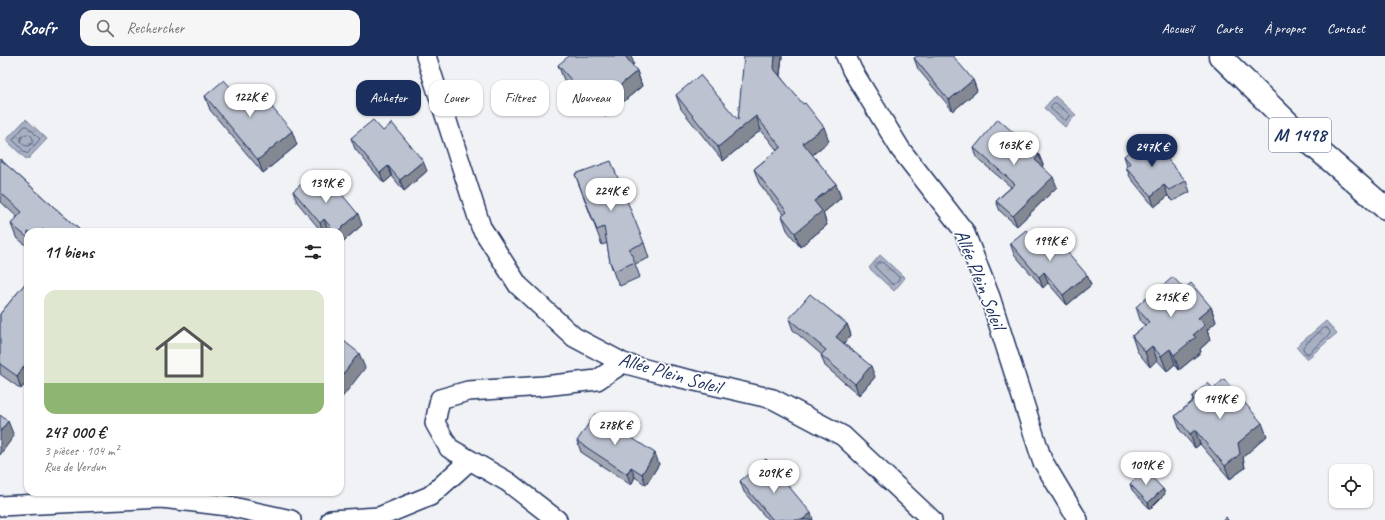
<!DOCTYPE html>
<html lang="fr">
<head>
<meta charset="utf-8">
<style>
  :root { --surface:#fff; --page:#f6f6f6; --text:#222; --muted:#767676; --line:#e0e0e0; --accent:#1b2f5e }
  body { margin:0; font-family:Caveat,sans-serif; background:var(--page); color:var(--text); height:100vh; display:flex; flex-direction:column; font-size:15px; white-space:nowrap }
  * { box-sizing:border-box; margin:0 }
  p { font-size:13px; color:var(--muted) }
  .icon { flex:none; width:22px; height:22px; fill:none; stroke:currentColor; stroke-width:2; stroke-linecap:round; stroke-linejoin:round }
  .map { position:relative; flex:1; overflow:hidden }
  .side { position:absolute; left:24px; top:172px; width:320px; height:268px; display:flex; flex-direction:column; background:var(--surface); border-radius:12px; box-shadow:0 1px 3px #0004 }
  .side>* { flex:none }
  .guide { position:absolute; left:356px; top:24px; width:380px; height:36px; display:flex; gap:8px }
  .fabs { position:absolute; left:1329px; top:408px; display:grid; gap:8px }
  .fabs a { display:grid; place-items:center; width:44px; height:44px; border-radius:8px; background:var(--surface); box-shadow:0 1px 3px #0004; font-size:20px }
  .price { position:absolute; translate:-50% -34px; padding:0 9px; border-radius:14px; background:#fff; color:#222; font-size:13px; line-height:26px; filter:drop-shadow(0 1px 2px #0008) }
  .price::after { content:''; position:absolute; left:50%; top:24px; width:12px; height:9px; margin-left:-6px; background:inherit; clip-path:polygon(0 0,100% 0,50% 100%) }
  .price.on { background:var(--accent); color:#fff }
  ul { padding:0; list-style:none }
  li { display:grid; align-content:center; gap:8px; height:212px; padding:0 20px }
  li+li { border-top:1px solid var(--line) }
  li span { display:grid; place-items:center; height:124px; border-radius:12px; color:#555 }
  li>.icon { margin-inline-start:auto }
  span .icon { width:72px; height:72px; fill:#fffc; stroke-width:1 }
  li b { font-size:17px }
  h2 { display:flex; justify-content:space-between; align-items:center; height:48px; padding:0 20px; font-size:17px }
  .tag { padding:0 14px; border-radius:12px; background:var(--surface); box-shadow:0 1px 3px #0004; font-size:14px; line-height:36px }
  .tag.on { background:var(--accent); color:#fff }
  header { display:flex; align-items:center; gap:24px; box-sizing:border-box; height:56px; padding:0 20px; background:var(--accent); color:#fff }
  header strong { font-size:19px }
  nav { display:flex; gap:22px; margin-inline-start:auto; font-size:14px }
  .search { width:280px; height:36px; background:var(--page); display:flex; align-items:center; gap:10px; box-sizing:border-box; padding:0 14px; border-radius:12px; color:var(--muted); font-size:15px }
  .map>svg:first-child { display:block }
</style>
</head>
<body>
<header>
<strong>Roofr</strong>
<div class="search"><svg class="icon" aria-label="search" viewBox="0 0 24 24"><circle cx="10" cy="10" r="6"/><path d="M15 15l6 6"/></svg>Rechercher</div>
<nav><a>Accueil</a><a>Carte</a><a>À propos</a><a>Contact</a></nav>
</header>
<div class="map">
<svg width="1385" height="464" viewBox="0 0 1385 464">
  <defs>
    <pattern id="water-ripples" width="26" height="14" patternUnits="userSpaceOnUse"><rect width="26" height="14" fill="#a8b0c2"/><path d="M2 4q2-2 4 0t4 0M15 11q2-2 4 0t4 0" fill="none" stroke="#8890a1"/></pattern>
  </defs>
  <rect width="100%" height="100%" fill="#f1f2f5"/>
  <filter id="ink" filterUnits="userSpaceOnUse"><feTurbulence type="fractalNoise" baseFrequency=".025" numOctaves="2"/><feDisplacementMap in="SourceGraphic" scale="8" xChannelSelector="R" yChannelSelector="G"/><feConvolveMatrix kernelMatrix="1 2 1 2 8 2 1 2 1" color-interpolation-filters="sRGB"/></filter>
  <g filter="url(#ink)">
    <path fill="url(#water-ripples)" stroke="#707c9a" d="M1055,40L1076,59L1065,71L1044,52Z
      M26,63L47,83L27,104L6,84Z
      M880,199L905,222L894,235L869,212Z
      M1326,265L1337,277L1307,303L1296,291Z"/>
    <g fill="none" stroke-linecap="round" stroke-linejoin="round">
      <path stroke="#536386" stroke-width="1" d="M1054,47H1056L1069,58V60L1066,64H1064L1051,53V50Z
        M25,70H27L40,83L27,98L13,84Z
        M21 84a6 6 0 1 1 12 0a6 6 0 1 1-12 0Z
        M879,206H882L899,221V223L895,228H892L876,212L875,210Z
        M1324,272H1327L1330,276V278L1309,297H1306L1303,293V291Z"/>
      <g stroke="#1b2f5e" stroke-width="22">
        <path id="minor" d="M426,0L481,171L518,229L574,281L623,307L660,317L773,343L843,380L932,464
          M846,0L852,14L901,94L964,175L990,241L1042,404L1078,464
          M0,450L162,442L228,450L291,464
          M331,464L379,461L430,440L470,404
          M557,464L508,426L449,392L435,367L440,343L468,335L544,330L597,324L623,307"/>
      </g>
      <g stroke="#1b2f5e" stroke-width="25">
        <path id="primary" d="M1220,0L1302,80L1385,152"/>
      </g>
      <use href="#minor" stroke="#fff" stroke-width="19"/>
      <use href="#primary" stroke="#fff" stroke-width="22"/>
    </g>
    <path fill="#a2a7b3" stroke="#1b2f5e" d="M782,0L780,20L829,85L812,99L836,128L841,142L823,157L827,169L800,191L787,174L782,160L784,159L759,127L754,113L777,94L761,74L723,105L681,53L676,39L738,64Z
      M914,2L973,24L977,35L953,55L918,13Z
      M634,8L632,9L637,15L642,30L605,61L591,44L585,49L564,24L558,9Z
      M205,40L239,41L297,89L263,117L210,54Z
      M383,75L427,115L404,135L392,120L384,127L355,93L351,82Z
      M974,92L1039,99L1043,109L1042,111L1057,131L1017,170L1000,155L996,145L1011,131L977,102Z
      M1124,100L1186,125L1190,136L1173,145L1168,140L1154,151L1130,121L1126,111L1127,109Z
      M0,103L82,176H28V191L16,181L11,168L17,161L0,145Z
      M575,118L644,187L649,202L635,208L640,221L620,230L615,221L610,206L607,187L602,189Z
      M317,133L362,169L340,188V176H330L328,174L326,176H322L297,146L293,135Z
      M1010,187L1046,197L1087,219L1091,229L1067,249L1048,227L1043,232L1014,198Z
      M28,224V325L21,333L0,318V258Z
      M1184,233L1211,251L1216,266L1207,274L1210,284L1200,293L1201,296L1179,314L1175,308L1167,315L1157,304L1150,311L1137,295L1132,280L1145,269L1141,266L1136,251L1158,234Z
      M789,263L847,268L851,279L844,288L875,321L859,339L825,310L821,299H822L793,274Z
      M1213,333L1267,380L1243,401L1245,412L1230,423L1200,388L1195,392L1180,374L1175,360L1193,345L1192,341Z
      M577,385L659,408L646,429L635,421L631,429L581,396Z
      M740,425L813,464H768L744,436Z
      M1130,428L1163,433L1165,438L1150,453L1132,434Z"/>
    <path fill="#848892" stroke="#1b2f5e" d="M624,0H631L634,8L628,13Z
      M775,0H782L779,27L774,13Z
      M637,15L642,30L605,61L600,46Z
      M973,24L977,35L953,55L949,44Z
      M585,29L591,44L585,49L580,34Z
      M756,60L761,74L723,105L718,91Z
      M824,71L829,85L809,102L803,87Z
      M292,75L297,89L263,117L258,104Z
      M1039,99L1043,109L1038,115L1035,104Z
      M423,105L427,115L404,135L400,124Z
      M388,110L392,120L384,127L380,117Z
      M1053,121L1057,131L1017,170L1013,160Z
      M836,128L841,142L823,157L827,169L800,191L795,177L814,145Z
      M1164,129L1168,140L1154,151L1151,140Z
      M358,158L362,169L340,188V176H337Z
      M324,163L328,174L326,176H323L320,167Z
      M1044,216L1048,227L1043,232L1039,221Z
      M1087,219L1091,229L1067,249L1063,239Z
      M1211,251L1216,266L1207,274L1210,284L1200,293L1201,296L1179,314L1174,299L1193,279L1198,262Z
      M847,268L851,279L840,292L836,281Z
      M1152,290L1157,304L1150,311L1145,296Z
      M1170,293L1175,308L1167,315L1161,300Z
      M359,297L365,312L340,344V322Z
      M28,305V325L21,333L17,320Z
      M871,310L875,321L859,339L855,328Z
      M8,365L14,380L0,399V376Z
      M1262,367L1267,380L1243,401L1245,412L1230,423L1225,410L1238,387Z
      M1195,374L1200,388L1195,392L1190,378Z
      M655,397L659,408L646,429L642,418Z
      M631,411L635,421L631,429L627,418Z
      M1163,433L1165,438L1150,453L1148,447Z
      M811,457L813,464H802Z"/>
    <path fill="#bcc2d0" stroke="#1b2f5e" d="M569,0H625L637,15L600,46L585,29L580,34L558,9Z
      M744,0H775L774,13L803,48L805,47L824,71L803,87L836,128L814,145L822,155L795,177L782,160L787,156L754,113L781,91L756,60L718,91L676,39L700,19L738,64Z
      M917,0H953L973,24L949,44L914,2Z
      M224,24L239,41L253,29L292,75L258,104L205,40Z
      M998,63L1039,99L1035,104L1053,121L1013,160L996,145L1015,128L974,92Z
      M373,64L383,75L392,67L423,105L400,124L388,110L380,117L351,82Z
      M1148,80L1186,125L1169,134L1164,129L1151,140L1126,111L1130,107L1124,100Z
      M0,103L82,176H46L43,173L40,176H28V182L11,168L22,156L0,136Z
      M611,105L644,187L629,193L635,206L614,215L610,206L604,171L597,174L575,118Z
      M308,123L317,133L329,123L358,158L337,176H335L324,163L320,167L293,135Z
      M1026,174L1046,197L1059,186L1087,219L1063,239L1044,216L1039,221L1010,187Z
      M1173,221L1184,233L1191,227L1211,251L1198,262L1205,269L1193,279L1196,281L1174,299L1170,293L1161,300L1152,290L1145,296L1132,280L1149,266L1136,251L1156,232L1158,234Z
      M28,224V305L17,320L0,308V258Z
      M810,238L847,268L836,281L871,310L855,328L821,299L826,294L789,263Z
      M340,282L359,297L340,322Z
      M1224,323L1262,367L1238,387L1240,398L1225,410L1195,374L1190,378L1175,360L1194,344L1192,341L1208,327L1213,333Z
      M595,358L655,397L642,418L631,411L627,418L577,385Z
      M0,359L8,365L0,376Z
      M766,403L811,457L802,464H783L782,463L780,464H773L740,425Z
      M1145,414L1163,433L1148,447L1130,428Z
      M1226,461L1228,464H1223Z"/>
  </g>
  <g text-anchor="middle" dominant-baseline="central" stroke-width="3.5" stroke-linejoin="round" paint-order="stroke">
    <rect fill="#fff" stroke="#5f6d8e" stroke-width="1" x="1269" y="62" width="62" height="34" rx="3"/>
    <g font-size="19" font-weight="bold" fill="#1b2f5e">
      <text x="1300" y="79">M 1498</text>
    </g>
    <g font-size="20" fill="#1b2f5e" stroke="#fff">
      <text transform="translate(980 223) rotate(68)">Allée Plein Soleil</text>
      <text transform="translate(670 317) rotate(16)">Allée Plein Soleil</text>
    </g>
  </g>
</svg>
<div class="fabs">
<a><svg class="icon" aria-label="locate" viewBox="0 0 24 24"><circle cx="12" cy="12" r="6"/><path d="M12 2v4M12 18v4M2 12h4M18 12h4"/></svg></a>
</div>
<b class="price" style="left:250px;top:62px">122K €</b>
<b class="price" style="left:1014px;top:110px">163K €</b>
<b class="price on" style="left:1152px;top:112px">247K €</b>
<b class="price" style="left:326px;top:148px">139K €</b>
<b class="price" style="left:611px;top:156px">224K €</b>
<b class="price" style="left:1050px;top:206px">199K €</b>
<b class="price" style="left:1171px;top:262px">215K €</b>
<b class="price" style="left:1220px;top:364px">149K €</b>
<b class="price" style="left:615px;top:390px">278K €</b>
<b class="price" style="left:1146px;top:430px">109K €</b>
<b class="price" style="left:774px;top:438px">209K €</b>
<div class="guide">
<a class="tag on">Acheter</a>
<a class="tag">Louer</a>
<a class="tag">Filtres</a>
<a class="tag">Nouveau</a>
</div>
<section class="side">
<h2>11 biens<svg class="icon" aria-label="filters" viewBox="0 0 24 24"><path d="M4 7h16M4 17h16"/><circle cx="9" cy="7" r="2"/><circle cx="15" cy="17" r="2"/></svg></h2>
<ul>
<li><span style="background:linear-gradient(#dfe7d0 75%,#8fb573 0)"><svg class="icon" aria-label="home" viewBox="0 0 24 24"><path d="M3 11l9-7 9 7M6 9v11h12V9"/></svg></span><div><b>247 000 €</b><p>3 pièces · 104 m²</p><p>Rue de Verdun</p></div></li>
</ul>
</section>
</div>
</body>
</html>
